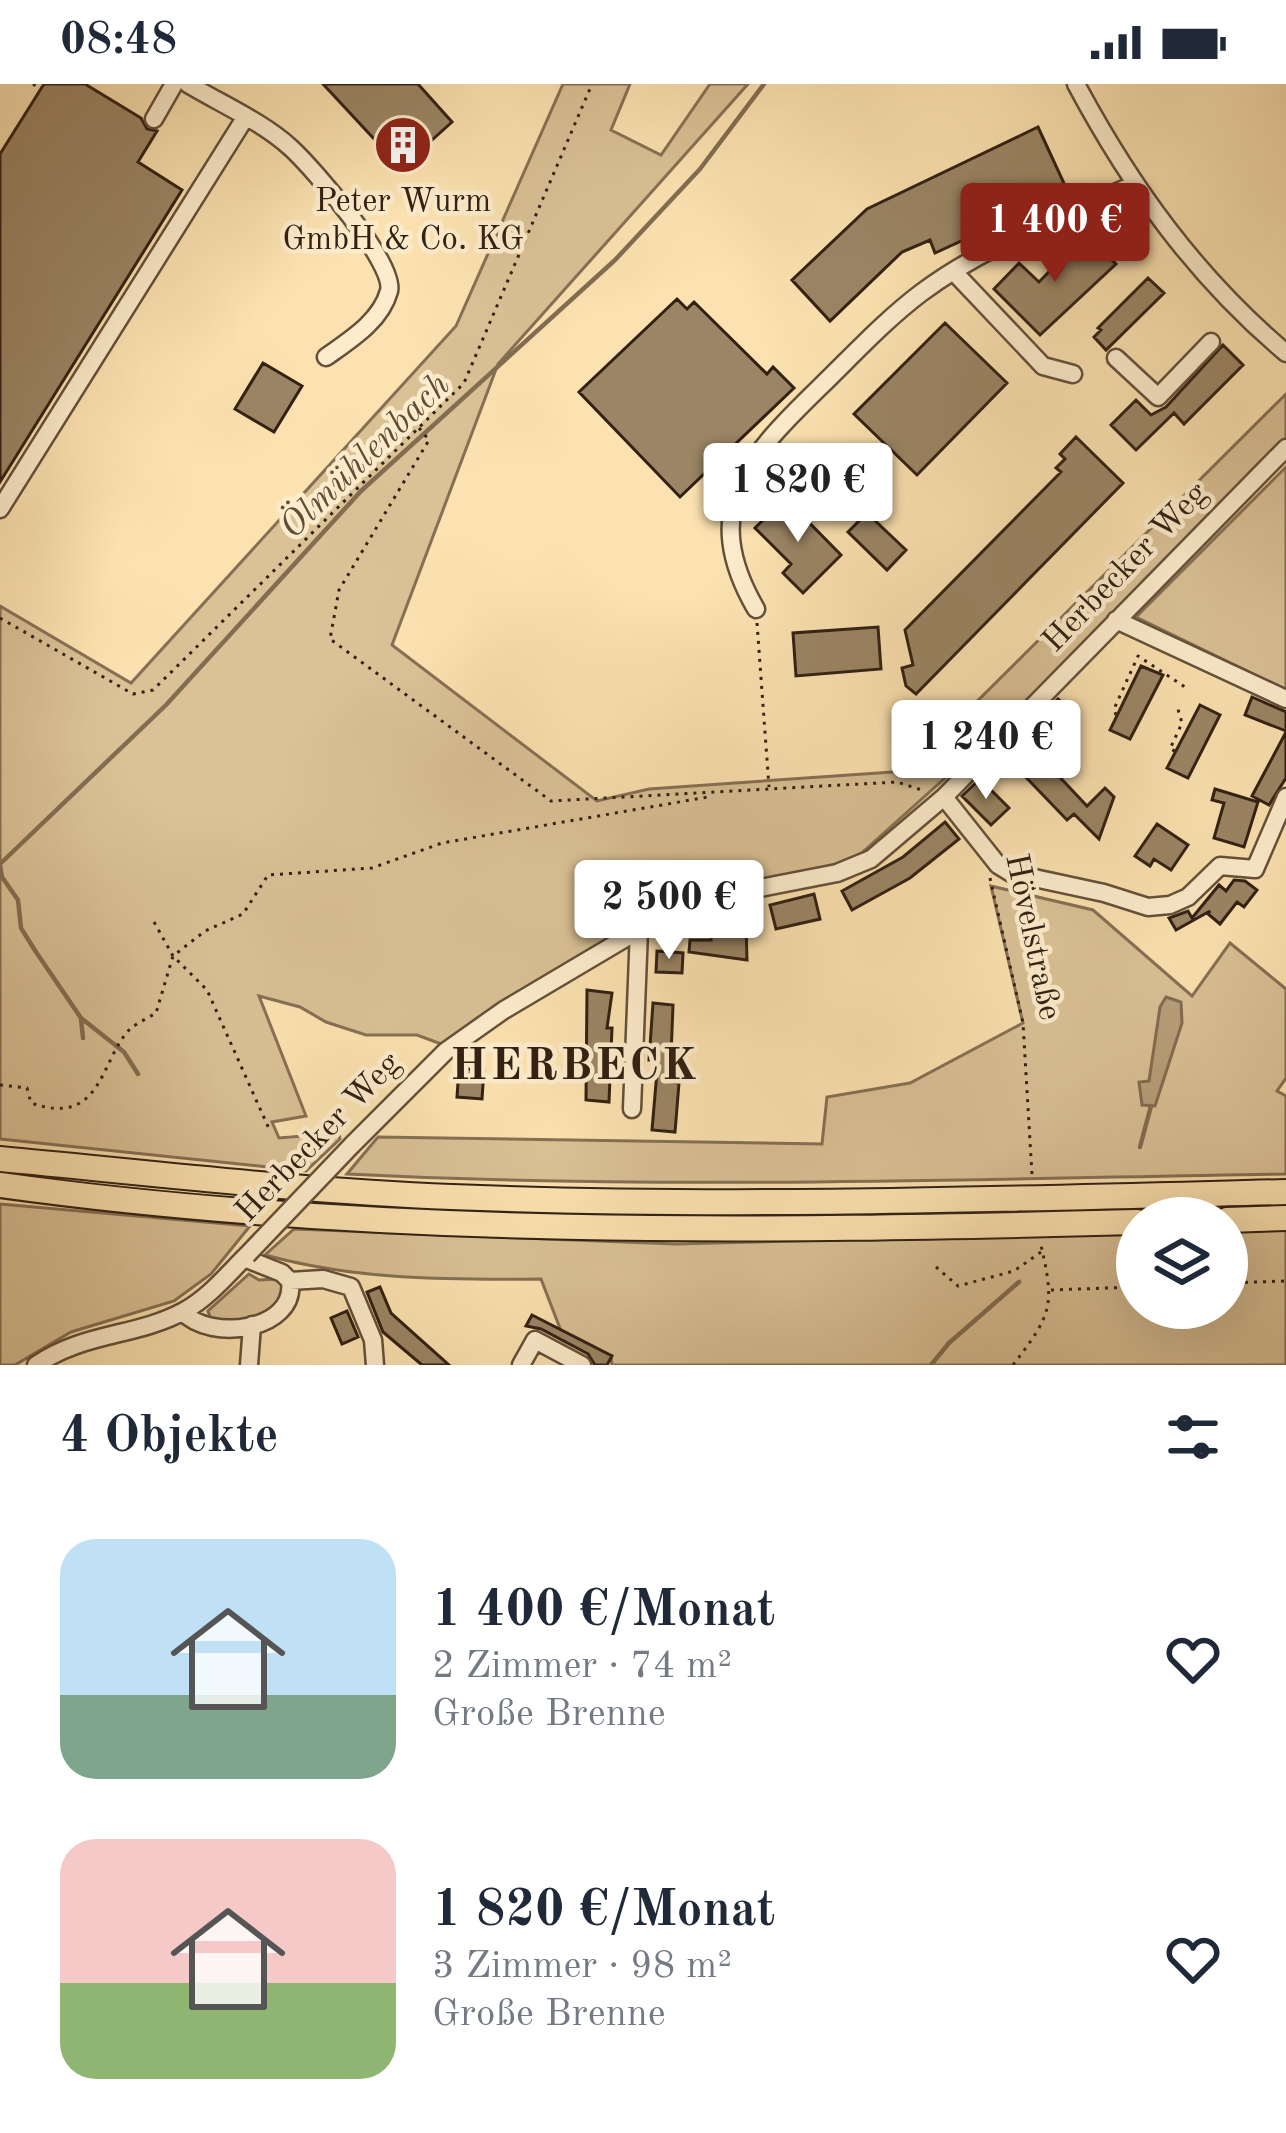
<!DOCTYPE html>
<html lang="de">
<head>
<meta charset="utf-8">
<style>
  :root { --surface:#fff; --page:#f2f2f3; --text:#1f2937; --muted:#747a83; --accent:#8f2418 }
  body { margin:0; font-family:"Old Standard TT",serif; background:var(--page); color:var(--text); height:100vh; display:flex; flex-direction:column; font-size:45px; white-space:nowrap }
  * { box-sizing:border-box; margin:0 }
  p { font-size:39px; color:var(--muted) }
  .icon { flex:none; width:66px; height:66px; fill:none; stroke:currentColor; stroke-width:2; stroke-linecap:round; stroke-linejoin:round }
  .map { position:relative; height:1281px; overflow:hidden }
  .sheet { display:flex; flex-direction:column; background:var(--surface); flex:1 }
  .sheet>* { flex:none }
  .tools { position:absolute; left:1116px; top:1113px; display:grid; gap:24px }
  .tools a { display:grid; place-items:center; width:132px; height:132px; border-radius:50%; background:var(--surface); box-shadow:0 12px 48px #0002; font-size:60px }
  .price { position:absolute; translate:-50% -102px; padding:0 27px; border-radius:12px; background:#fff; color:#222; font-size:39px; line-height:78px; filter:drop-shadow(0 3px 6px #0008) }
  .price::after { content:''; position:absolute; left:50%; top:72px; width:36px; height:27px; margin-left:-18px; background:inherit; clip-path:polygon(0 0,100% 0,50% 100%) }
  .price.active { background:var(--accent); color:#fff }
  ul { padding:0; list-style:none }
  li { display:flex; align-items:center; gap:36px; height:300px; padding:0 60px }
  li span { display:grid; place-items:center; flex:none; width:336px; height:240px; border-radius:36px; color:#555 }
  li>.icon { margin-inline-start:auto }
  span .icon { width:144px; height:144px; fill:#fffc; stroke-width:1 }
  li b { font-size:51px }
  h2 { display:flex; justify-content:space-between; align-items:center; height:144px; padding:0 60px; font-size:51px }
  .status { display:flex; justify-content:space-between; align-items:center; height:84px; padding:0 60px; background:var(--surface); direction:ltr }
  .status svg { height:33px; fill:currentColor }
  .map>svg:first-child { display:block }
</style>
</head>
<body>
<div class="status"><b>08:48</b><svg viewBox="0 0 49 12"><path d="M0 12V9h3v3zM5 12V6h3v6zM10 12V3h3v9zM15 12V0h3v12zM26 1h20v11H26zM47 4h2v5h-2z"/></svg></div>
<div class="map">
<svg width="1286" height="1281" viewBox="0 0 1286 1281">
  <rect width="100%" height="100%" fill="#fce2b1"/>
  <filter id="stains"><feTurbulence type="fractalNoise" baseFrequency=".00167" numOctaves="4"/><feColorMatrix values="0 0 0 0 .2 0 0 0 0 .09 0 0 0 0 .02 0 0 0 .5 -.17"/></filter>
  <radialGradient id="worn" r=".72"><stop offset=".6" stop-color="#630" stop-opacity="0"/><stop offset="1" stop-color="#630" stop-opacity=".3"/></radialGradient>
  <path fill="#dac196" stroke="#867054" stroke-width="3" d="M563,0H630L611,46L661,71L710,0H748L498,280L392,561L597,717L649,705L907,687L1286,310V354L998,646L995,644L982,654L984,659L855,775L680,822L610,853L498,921L444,961L417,951H366L326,938L300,923L259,912L306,1032L272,1038L279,1054L339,1049L340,1055L306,1087L0,1055V522L131,599L456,242Z
    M1286,383V606L1136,533Z
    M991,802L1093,826L1192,912L1230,859L1286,905V994L1277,1007L1286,1012V1090C973,1095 660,1106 347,1090L378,1053L822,1060L827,1013L910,999L1023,939Z
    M0,1120L250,1142L211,1190L174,1217L71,1248L15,1281H0Z
    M1286,1144V1281H612L611,1272L561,1247L541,1195C448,1196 355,1196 265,1171L294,1145L676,1160L1137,1148V1224H1227V1146Z
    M249,1190L259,1196L278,1195L285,1201L277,1221C256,1233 235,1245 211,1236L208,1227Z"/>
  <path fill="#b7a07b" stroke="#826d51" stroke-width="3" d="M1166,913L1181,918L1182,939L1155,1022L1142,1021L1139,998L1149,997L1160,923Z"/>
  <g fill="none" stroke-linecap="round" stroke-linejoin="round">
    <path stroke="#826d51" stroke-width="4.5" d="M0,780L166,621L361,407L615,176L700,85L764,0
      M0,781L2,793L18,816L21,844L36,868L81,934L124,968L138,990
      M81,935L83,954
      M1140,1063L1151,1022
      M931,1281L949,1259L1019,1198"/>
  </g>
  <path fill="#9b8565" stroke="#322012" stroke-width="3" d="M44,0H85L141,34L147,45L157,47L138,78L182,106L0,398V70Z
    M323,0H418L452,38L401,84Z
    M1038,43L1068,108L935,169L930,156L902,168L830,237L792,196L867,125Z
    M1085,151L1116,180L1040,251L994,205L1019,179L1039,198Z
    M1148,194L1164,209L1106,266L1094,253L1101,246L1098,244Z
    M677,215L687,225L694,218L767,290L773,283L794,304L680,413L579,308Z
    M945,239L1007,299L917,391L854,330Z
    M1223,261L1243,281L1184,340L1174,329L1136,366L1111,341L1136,316L1151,331L1166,323Z
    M263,279L302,302L274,348L235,325Z
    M1076,353L1123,399L916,610L906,602L902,584L913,581L905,546L1061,388L1056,384L1065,375L1060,370Z
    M785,414L841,471L803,509L783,489L791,480L755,444Z
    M867,429L906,466L887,486L848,448Z
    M878,543L881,585L796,592L793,549Z
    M1141,582L1163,591L1130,655L1110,646Z
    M1252,613L1286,628V647L1245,631Z
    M1058,615L1073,628L1056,646L1041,632Z
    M1200,621L1220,631L1188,694L1167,684Z
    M1286,648V694L1269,721L1252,712Z
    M1037,669L1087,722L1105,704L1114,713L1099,755L1074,730L1067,736L1019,686Z
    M980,695L1009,724L991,741L962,712Z
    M1215,705L1258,718L1244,763L1214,754L1224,719L1212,716Z
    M945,738L959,755L910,794L852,826L842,807L903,773Z
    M1157,740L1188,761L1171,786L1154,775L1150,782L1135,772Z
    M1234,796L1245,797L1257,806L1244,823L1237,818L1220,840L1208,830L1210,827L1176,846L1169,834L1188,827L1192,834L1219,801L1226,807Z
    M814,810L820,835L776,845L770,821Z
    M730,840H746L747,876L689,868L690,856H711V848H731Z
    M657,867L683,869L682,889L656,888Z
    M587,906L612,909L607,944H612L609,1018L586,1016Z
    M653,919L673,921L670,998L679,999L675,1048L652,1046L658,976H649Z
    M459,984L484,986L482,1015L457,1013Z
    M380,1203L391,1229L449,1281H422L383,1248L367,1208Z
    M347,1227L358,1253L342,1260L331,1234Z
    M532,1231L612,1272L607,1281H595L588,1270L541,1245L526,1242Z"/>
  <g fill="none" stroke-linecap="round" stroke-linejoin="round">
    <g stroke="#64503a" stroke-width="21">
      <path id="minor" d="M188,0C221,20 263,38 291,64C313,84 396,180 389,207C381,237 350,256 326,273
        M1076,0C1131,103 1196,193 1286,269
        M154,35L174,0
        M954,188L1043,282L1073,290
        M1116,274L1158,313L1211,258
        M0,425L245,34
        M756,525C698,425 748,373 820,303C853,271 884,237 921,209C985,161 1063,133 1135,100
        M1116,536L1286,615
        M944,713L998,781L1011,789L1104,809L1148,823L1170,821L1188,813L1220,782L1255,785L1286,713
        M632,1025L639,846
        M352,1061L446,967L504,926L639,846L691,824L760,804L837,789L871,775L944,713L1286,364
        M290,1197L323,1195L351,1203L373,1256L375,1281
        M183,1228C210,1258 297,1247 290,1197L282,1189L244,1174
        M36,1281C84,1248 136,1253 184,1227C208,1214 227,1191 247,1171
        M249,1281L252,1241
        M521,1281L535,1256L582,1281"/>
    </g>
    <g stroke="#322012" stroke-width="28">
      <path id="highway" d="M0,1075C150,1089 301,1107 452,1113C730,1124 1008,1115 1286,1108
        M0,1101C376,1153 759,1148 1137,1138
        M1227,1136L1286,1134"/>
    </g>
    <path stroke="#322012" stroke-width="3" stroke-dasharray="3 6" stroke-linecap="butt" d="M33,0L36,2
      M419,344L429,356L339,506L330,555L551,717L897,698L925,707
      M0,534L133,610L153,606L464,299L592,0
      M757,539L769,703
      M1116,631L1114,625L1138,572L1185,603
      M1175,667L1170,665L1182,639L1177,622
      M990,794L1023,939L1032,1091
      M154,838L173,872L207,906L270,1047
      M0,1001L27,1004L31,1019C103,1044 100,975 130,945C137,939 148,934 156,929L173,872L205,847L243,830L268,791L372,784L442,759L708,713
      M936,1183L958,1202L1014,1187L1041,1168
      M1227,1199L1286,1197
      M1051,1206L1137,1203
      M1013,1281C1053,1229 1055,1221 1040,1157"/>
    <use href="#minor" stroke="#fdeccc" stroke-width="16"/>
    <use href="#highway" stroke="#fce2b1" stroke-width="24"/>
    <g stroke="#64503a" stroke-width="21" stroke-linecap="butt">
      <path id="minor-bridge" d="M247,1171L352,1061"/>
    </g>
    <use href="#minor-bridge" stroke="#fdeccc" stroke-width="16"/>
  </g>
  <defs>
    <g id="building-disc" transform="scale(3)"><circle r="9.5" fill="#8f2418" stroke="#fdeccc"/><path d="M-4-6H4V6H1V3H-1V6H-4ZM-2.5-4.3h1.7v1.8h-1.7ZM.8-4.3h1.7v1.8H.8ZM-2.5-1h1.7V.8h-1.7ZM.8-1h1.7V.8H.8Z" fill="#fff"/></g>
  </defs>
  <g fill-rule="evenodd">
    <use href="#building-disc" x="403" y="61"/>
  </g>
  <g text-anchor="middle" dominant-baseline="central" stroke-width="9" stroke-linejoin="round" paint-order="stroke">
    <g font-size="33" fill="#322012" stroke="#fdeccc">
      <text x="403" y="118">Peter Wurm<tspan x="403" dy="38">GmbH &amp; Co. KG</tspan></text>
    </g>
    <g font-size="33" fill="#322012" stroke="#fdeccc">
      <text transform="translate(1126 484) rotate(-46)">Herbecker Weg</text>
      <text transform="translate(1032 853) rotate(78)">Hövelstraße</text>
      <text transform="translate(319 1054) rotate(-46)">Herbecker Weg</text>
    </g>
    <g font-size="36" font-style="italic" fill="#614d37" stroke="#fdeccc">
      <text transform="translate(366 373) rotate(-44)">Ölmühlenbach</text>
    </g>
    <g font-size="45" font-weight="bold" letter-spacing="3" fill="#322012" stroke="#fdeccc">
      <text x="575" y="983">HERBECK</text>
    </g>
  </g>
  <rect width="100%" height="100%" filter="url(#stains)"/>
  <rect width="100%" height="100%" fill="url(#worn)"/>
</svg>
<div class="tools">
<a><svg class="icon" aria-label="layers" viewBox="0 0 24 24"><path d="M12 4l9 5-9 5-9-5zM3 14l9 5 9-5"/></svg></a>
</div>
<b class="price active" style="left:1055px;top:201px">1 400 €</b>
<b class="price" style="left:798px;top:461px">1 820 €</b>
<b class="price" style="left:986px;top:718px">1 240 €</b>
<b class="price" style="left:669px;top:878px">2 500 €</b>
</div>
<section class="sheet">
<h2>4 Objekte<svg class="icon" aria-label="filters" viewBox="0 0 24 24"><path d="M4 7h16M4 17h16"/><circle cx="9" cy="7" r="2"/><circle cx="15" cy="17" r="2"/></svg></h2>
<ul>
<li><span style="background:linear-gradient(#bfe0f5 65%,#7fa58c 0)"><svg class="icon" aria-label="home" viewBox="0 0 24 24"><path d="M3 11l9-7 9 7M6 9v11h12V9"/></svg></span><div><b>1 400 €/Monat</b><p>2 Zimmer · 74 m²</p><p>Große Brenne</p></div><svg class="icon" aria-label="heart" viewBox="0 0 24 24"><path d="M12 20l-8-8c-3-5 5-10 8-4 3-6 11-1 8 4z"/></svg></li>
<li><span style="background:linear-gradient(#f6c9c9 60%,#8fb573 0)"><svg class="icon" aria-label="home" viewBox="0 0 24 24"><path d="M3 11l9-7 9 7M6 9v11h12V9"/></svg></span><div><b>1 820 €/Monat</b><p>3 Zimmer · 98 m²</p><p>Große Brenne</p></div><svg class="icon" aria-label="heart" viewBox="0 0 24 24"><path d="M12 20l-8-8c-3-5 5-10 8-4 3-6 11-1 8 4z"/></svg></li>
</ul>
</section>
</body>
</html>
